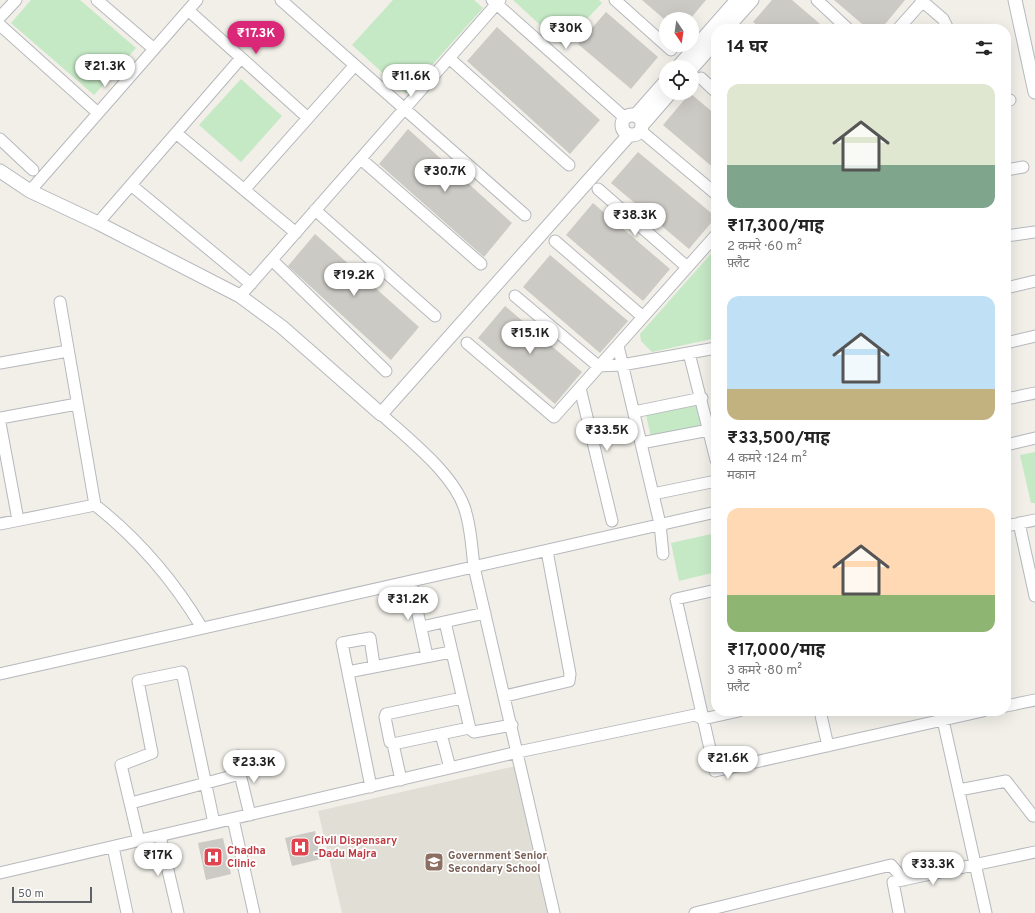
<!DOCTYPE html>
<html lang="hi">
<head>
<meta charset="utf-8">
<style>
  :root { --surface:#fff; --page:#f6f6f6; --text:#222; --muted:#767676; --accent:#db2777 }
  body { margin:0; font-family:Overpass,"Noto Sans Devanagari",sans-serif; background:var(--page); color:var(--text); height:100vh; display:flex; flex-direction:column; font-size:15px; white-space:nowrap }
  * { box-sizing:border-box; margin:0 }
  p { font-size:13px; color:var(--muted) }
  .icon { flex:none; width:22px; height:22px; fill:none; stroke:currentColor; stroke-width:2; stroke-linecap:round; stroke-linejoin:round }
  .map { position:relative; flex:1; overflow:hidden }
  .panel { position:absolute; left:711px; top:24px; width:300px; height:692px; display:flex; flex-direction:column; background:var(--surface); border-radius:16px; box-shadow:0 4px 16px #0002 }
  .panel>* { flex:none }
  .needle { width:26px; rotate:167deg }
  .controls { position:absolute; left:659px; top:12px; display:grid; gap:8px }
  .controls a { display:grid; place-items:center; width:40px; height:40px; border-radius:50%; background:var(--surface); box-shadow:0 4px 16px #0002; font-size:20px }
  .scale { position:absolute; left:12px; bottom:10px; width:80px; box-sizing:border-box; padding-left:4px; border:2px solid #5f6368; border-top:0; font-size:11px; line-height:14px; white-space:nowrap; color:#5f6368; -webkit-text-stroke:3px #fff; paint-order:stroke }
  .price { position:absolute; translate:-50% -34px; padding:0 9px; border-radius:14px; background:#fff; color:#222; font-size:13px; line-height:26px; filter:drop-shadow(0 1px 2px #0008) }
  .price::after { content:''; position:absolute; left:50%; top:24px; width:12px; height:9px; margin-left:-6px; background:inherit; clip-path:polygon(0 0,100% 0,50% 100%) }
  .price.current { background:var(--accent); color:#fff }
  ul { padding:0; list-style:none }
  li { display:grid; align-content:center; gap:8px; height:212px; padding:0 16px }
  li span { display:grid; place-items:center; height:124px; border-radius:12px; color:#555 }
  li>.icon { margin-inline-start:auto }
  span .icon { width:72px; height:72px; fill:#fffc; stroke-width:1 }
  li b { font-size:17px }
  h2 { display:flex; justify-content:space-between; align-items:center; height:48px; padding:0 16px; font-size:17px }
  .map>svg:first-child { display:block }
</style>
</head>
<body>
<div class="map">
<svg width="1035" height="913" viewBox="0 0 1035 913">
  <rect width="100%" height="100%" fill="#f1efe8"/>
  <path fill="#e1ded6" d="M516,766L549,913H342L318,811Z"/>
  <path fill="#c5e8c5" d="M31,0H80L136,48L94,95L11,23Z
    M393,0H474L483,8L406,94L352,45Z
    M513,0H599L602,3L562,45Z
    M241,79L282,116L241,162L199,125Z
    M716,248V338L652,352L641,341L640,334Z
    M696,404L701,426L651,437L646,415Z
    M1035,452V503H1031L1020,455Z
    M716,533V572L679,581L671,543Z"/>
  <path fill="#cccac5" d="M642,0H706L690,19H664Z
    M772,0H792L826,29H762L753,22Z
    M834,0H905L881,29H868Z
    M606,12L658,57L631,89L578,44Z
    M497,27L600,120L570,154L467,61Z
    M690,93L716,115V170L663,125Z
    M408,129L512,223L484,257L379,164Z
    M638,152L716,217L689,249L611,183Z
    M593,203L670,269L643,301L566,235Z
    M315,234L419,327L391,360L288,266Z
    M550,255L628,321L600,353L523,287Z
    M505,306L582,372L555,404L478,338Z
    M315,831L321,859L292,866L285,838Z
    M223,838L231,874L206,880L198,843Z"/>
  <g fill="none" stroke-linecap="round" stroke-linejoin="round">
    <g stroke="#b5b8bc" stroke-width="13">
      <path id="minor" d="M97,0L154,49
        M281,0L525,215
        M492,0L625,118
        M615,0L671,50
        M817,0L848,29
        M921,0L943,19L948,29
        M188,10L308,118
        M0,17L16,0
        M0,25L98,113
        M898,29L922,2
        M449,58L569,165
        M701,78L716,92
        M1006,100H1010
        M641,131L716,194
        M176,133L296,233
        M0,139L33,170
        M361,159L481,264
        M1006,170L1023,167
        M131,185L251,284
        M598,189L687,267
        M244,190L355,65
        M30,191L197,0
        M315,210L435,316
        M98,223L241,58
        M1006,236L1035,232
        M555,241L643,317
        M272,260L386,371
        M1006,288L1035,281
        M240,296L500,0
        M515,296L598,366L622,365L716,348
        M60,302L95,505
        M467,343L554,417L716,235
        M1006,343L1035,336
        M618,346L660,524L663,554
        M689,353L716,460
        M0,363L68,351
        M580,388L612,521
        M1006,399L1035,393
        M634,412L702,398
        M381,414C408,439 457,476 466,513C471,530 472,550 474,567L554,913
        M0,418L77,404
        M0,423L18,520
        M641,443L709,430
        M1006,445L1035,438
        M653,494L716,481
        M1019,523L1035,596
        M0,524L95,505C138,539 174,581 202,628
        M1006,526L1035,520
        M411,582L427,656
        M716,590L676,599L715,771L983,711
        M445,622L470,729L474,732L512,725
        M421,627L485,613
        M348,672L451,652
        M0,674L716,512
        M505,696L569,681L570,674L547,551
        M462,698L386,714L385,717L390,742L393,744L469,728
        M1006,706L1035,700
        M820,711L828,746
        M941,711L986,913
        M441,734L450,768
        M393,744L401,780
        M238,756L240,774L250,815
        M371,787L342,643L370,638L374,665
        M959,790L1006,781L1033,816
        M131,803L240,774
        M233,819L254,913
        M160,836L178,913
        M139,841L121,765L152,753L138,681L182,672L214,823
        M113,847L127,913
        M0,873L518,752L695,715L703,719L739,711
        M695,913L891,865L904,880
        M899,913L893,882L1035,852"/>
    </g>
    <g stroke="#b5b8bc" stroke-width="15">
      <path id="tertiary" d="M1015,0L1035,92
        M726,29L752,0
        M678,67L737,0
        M692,68L716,41
        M622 125a10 10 0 1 1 20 0a10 10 0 1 1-20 0Z
        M636,115L666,81
        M643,124L670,93
        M0,171L30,191L98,223L240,296L282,327L381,414L629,135"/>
    </g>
    <use href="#minor" stroke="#fff" stroke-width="11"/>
    <use href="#tertiary" stroke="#fff" stroke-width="13"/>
  </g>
  <defs>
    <g id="hospital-square" transform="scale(1)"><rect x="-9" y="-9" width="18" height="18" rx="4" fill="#e0444e" stroke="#fff"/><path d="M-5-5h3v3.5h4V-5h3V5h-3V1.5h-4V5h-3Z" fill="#fff"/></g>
    <g id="school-square" transform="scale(1)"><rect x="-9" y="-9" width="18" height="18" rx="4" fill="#8d6e63" stroke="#fff"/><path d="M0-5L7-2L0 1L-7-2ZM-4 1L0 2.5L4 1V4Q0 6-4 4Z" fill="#fff"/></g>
  </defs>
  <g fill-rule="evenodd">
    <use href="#hospital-square" x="300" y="847"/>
    <use href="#hospital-square" x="213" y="857"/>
    <use href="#school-square" x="434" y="862"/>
  </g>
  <g text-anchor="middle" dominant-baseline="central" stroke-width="3.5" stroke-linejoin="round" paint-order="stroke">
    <g font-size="11" font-weight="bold" fill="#be3a42" stroke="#fff" text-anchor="start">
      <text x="314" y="841">Civil Dispensary<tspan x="314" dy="13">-Dadu Majra</tspan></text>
      <text x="227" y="851">Chadha<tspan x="227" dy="13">Clinic</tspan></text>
    </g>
    <g font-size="11" font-weight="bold" fill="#785e54" stroke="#fff" text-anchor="start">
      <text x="448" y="856">Government Senior<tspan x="448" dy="13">Secondary School</tspan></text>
    </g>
  </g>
</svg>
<div class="controls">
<a><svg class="needle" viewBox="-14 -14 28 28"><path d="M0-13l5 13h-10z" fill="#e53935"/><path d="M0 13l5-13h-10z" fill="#767676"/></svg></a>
<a><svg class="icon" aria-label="locate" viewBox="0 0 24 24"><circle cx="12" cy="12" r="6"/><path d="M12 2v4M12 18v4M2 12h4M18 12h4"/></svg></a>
</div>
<div class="scale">50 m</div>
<b class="price" style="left:566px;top:50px">₹30K</b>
<b class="price current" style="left:256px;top:55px">₹17.3K</b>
<b class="price" style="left:105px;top:88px">₹21.3K</b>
<b class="price" style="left:411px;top:98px">₹11.6K</b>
<b class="price" style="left:445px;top:193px">₹30.7K</b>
<b class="price" style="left:635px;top:237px">₹38.3K</b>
<b class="price" style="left:354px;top:297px">₹19.2K</b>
<b class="price" style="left:530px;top:355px">₹15.1K</b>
<b class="price" style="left:607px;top:452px">₹33.5K</b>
<b class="price" style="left:408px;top:621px">₹31.2K</b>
<b class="price" style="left:728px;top:780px">₹21.6K</b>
<b class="price" style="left:254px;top:784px">₹23.3K</b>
<b class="price" style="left:158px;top:877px">₹17K</b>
<b class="price" style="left:933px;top:886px">₹33.3K</b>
<section class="panel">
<h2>14 घर<svg class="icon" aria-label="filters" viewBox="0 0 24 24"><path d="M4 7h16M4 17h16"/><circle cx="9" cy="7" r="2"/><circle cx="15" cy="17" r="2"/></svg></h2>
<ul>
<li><span style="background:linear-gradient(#dfe7d0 65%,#7fa58c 0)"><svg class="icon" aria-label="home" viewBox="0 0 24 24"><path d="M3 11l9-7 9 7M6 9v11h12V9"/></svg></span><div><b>₹17,300/माह</b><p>2 कमरे · 60 m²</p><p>फ़्लैट</p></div></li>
<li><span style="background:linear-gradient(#bfe0f5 75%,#c2b280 0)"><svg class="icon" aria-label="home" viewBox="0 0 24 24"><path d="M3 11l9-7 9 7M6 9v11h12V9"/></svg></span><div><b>₹33,500/माह</b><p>4 कमरे · 124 m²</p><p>मकान</p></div></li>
<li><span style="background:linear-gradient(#ffd9b3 70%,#8fb573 0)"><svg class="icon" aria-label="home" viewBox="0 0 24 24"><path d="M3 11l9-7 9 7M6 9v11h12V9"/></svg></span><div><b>₹17,000/माह</b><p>3 कमरे · 80 m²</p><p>फ़्लैट</p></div></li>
</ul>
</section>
</div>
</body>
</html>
